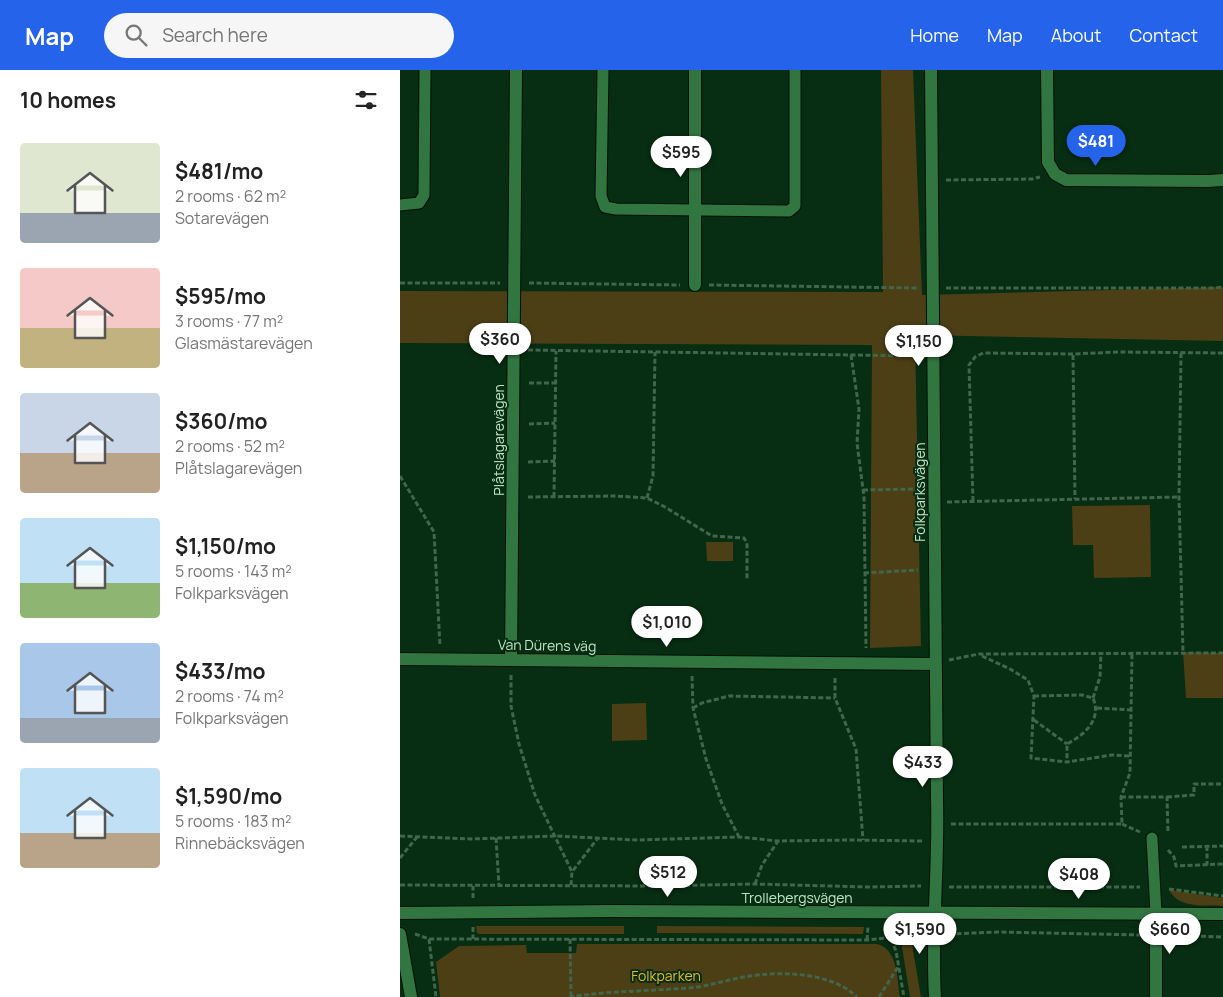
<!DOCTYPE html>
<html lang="en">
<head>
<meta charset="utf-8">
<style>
  :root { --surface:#fff; --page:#f6f6f6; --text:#222; --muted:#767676; --accent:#2563eb }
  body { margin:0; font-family:Manrope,sans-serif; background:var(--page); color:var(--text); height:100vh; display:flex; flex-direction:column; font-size:19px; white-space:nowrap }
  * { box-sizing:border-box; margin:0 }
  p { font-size:16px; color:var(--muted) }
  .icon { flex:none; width:28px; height:28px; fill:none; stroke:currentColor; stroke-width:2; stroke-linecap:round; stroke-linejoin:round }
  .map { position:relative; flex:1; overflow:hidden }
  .drawer { display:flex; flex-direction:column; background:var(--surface); width:400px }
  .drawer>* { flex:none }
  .price { position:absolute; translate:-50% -42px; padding:0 11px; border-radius:18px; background:#fff; color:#222; font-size:16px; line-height:32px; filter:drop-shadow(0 1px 2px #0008) }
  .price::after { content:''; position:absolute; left:50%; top:30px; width:15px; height:11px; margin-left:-8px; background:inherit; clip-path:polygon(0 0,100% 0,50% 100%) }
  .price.active { background:var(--accent); color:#fff }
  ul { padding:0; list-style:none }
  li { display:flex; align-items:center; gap:15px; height:125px; padding:0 20px }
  li span { display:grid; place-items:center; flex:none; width:140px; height:100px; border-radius:5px; color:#555 }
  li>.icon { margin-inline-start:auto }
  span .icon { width:60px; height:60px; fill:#fffc; stroke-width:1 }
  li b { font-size:21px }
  h2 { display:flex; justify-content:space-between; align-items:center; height:60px; padding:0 20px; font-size:21px }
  header { display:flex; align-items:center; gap:30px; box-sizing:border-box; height:70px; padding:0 25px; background:var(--accent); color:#fff }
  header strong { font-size:24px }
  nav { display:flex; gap:28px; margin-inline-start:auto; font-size:18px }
  .search { width:350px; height:45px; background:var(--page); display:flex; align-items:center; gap:12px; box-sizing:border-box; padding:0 18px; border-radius:28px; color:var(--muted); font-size:19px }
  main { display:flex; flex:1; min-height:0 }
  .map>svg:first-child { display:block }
</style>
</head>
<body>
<header>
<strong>Map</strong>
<div class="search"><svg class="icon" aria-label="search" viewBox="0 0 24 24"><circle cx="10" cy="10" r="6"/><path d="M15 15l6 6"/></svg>Search here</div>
<nav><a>Home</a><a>Map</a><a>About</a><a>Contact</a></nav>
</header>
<main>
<section class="drawer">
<h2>10 homes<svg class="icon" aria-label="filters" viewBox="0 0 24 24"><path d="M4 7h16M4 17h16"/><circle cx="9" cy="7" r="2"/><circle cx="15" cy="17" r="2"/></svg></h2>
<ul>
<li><span style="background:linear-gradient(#dfe7d0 70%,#9aa5b1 0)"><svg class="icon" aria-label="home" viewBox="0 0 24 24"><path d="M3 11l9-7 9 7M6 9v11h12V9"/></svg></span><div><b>$481/mo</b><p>2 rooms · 62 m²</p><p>Sotarevägen</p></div></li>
<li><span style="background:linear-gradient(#f6c9c9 60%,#c2b280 0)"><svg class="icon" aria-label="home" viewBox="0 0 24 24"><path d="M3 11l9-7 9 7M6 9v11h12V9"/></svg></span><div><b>$595/mo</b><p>3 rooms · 77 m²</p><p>Glasmästarevägen</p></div></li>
<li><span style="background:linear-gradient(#c9d6e8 60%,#b9a48a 0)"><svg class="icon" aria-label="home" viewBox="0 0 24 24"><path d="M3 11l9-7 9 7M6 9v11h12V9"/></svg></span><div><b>$360/mo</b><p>2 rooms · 52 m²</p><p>Plåtslagarevägen</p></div></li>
<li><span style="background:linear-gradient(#bfe0f5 65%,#8fb573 0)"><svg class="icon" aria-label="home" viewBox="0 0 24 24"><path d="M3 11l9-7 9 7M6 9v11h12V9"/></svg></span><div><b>$1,150/mo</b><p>5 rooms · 143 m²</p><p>Folkparksvägen</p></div></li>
<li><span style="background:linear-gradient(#a9c7e8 75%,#9aa5b1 0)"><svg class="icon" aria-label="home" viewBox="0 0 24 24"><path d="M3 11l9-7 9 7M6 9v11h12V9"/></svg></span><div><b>$433/mo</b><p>2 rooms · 74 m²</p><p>Folkparksvägen</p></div></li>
<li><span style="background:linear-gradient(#bfe0f5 65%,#b9a48a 0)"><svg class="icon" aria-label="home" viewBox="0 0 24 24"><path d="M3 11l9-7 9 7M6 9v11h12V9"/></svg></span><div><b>$1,590/mo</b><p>5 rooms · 183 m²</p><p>Rinnebäcksvägen</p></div></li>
</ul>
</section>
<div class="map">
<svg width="823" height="927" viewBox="0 0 823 927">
  <rect width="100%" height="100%" fill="#072d12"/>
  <path fill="#4c3e15" d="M481,0H513L522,225L823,217V271L515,265L521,576L470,578L472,275L0,273V221L483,222Z
    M750,435L751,507L694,508L693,475H673L672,436Z
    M306,472H333V491H307Z
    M783,582L823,583V628H786Z
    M246,633L247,670L212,671V634Z
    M769,820L823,828V836C805,835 779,839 769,820Z
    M76,856H224V864H79L77,863Z
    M257,856L464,857L463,864L257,863Z
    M506,871H510L512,874L521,927H510L502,877L503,873Z
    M177,874H477C498,879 497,909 500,927H40L36,892L59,876L126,875L127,883H176Z"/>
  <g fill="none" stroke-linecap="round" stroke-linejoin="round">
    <g stroke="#011204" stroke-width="13">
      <path id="lane" d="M203,0L201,126L205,137L216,139L389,141L395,136V0
        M0,135L19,133L24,125L25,0
        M752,768L756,843"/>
    </g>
    <g stroke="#011204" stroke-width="14">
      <path id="street" d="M295,0V215
        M531,0C532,244 533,488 537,731C539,797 531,862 535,927
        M647,0L648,92L655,104L666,110L808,111L823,110
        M0,589L535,594
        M111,590L116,0
        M0,864L11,927
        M756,927V843"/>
    </g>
    <g stroke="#011204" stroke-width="14">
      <path id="secondary" d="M0,843L212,841L823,844"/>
    </g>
    <path stroke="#41664a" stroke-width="3" stroke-dasharray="5 2.5" stroke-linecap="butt" d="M546,110L632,109L640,107
      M0,213H100
      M129,213L280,215
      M309,215L517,218
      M546,218H815L823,217
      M128,280L517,286
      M781,283L779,427L783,582
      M451,285L459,339L457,373L464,427L466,578
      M673,285L675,429
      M129,313H156
      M129,354L155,353
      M128,392L155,391
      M0,406L34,462L40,576
      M463,420L518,419
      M128,427L216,426L247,428L265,437L312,466L344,468L347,473V510
      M154,427L156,281
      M247,428L253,406L255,282
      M573,431L569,295L575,287L583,283L673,284L719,282L823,283
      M547,432L779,427
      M464,503L518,500
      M582,586L610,599L628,610L634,626L631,688L667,692L712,685L731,686
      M549,590L579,584L823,583
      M111,605V636L119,674L135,725L172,802
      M292,606L293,638L306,689L322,734L339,767
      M435,608V628L456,679L463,770
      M634,626L682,625L693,628C702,650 685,664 667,674V692
      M693,628L700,607L701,583
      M293,638L302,633L329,626L435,628
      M697,638L732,640
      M634,650L667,674
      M721,727H767L768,763
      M767,727L794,725V714H823
      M551,754H722L721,727L730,703L732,583
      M722,754L740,762
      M0,766L71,769L156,766L237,770L339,767L378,771L450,770L523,771
      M96,768L99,816
      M807,776V795
      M782,777L823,776
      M768,780L774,787L776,796L823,794
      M0,788L17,767
      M355,814L362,795L378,771
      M0,815L255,816L355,814L468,817L521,816
      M171,815L172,802L197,769
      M549,817H740
      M769,819L823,826
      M73,828V816
      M73,857V869
      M15,864L29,869L467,870L520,864
      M549,864L598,862L742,865
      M771,865L823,867
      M29,869L36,927
      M170,869L171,927
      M491,869L496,881L504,927
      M467,870L468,856
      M169,927C209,921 248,921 288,918C307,917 325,910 344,907C378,901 430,901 457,927
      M479,927L498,897"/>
    <use href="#lane" stroke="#317541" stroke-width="11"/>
    <use href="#street" stroke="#317541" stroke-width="12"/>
    <use href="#secondary" stroke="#317541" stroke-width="12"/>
  </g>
  <g text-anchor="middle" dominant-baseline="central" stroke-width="4" stroke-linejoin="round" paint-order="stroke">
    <g font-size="14" fill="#c1e3c5" stroke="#072d12">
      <text transform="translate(98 370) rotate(-90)">Plåtslagarevägen</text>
      <text transform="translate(519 422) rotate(-90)">Folkparksvägen</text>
      <text transform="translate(147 575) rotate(1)">Van Dürens väg</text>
      <text x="397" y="827">Trollebergsvägen</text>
    </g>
    <g font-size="14" fill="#e6b92f" stroke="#072d12">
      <text x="266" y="905">Folkparken</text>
    </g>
  </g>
</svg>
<b class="price active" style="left:696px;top:97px">$481</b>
<b class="price" style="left:281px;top:108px">$595</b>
<b class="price" style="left:100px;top:295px">$360</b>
<b class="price" style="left:519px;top:297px">$1,150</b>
<b class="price" style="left:267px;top:578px">$1,010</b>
<b class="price" style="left:523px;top:718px">$433</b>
<b class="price" style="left:268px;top:828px">$512</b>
<b class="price" style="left:679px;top:830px">$408</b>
<b class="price" style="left:520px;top:885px">$1,590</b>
<b class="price" style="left:770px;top:885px">$660</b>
</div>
</main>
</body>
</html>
